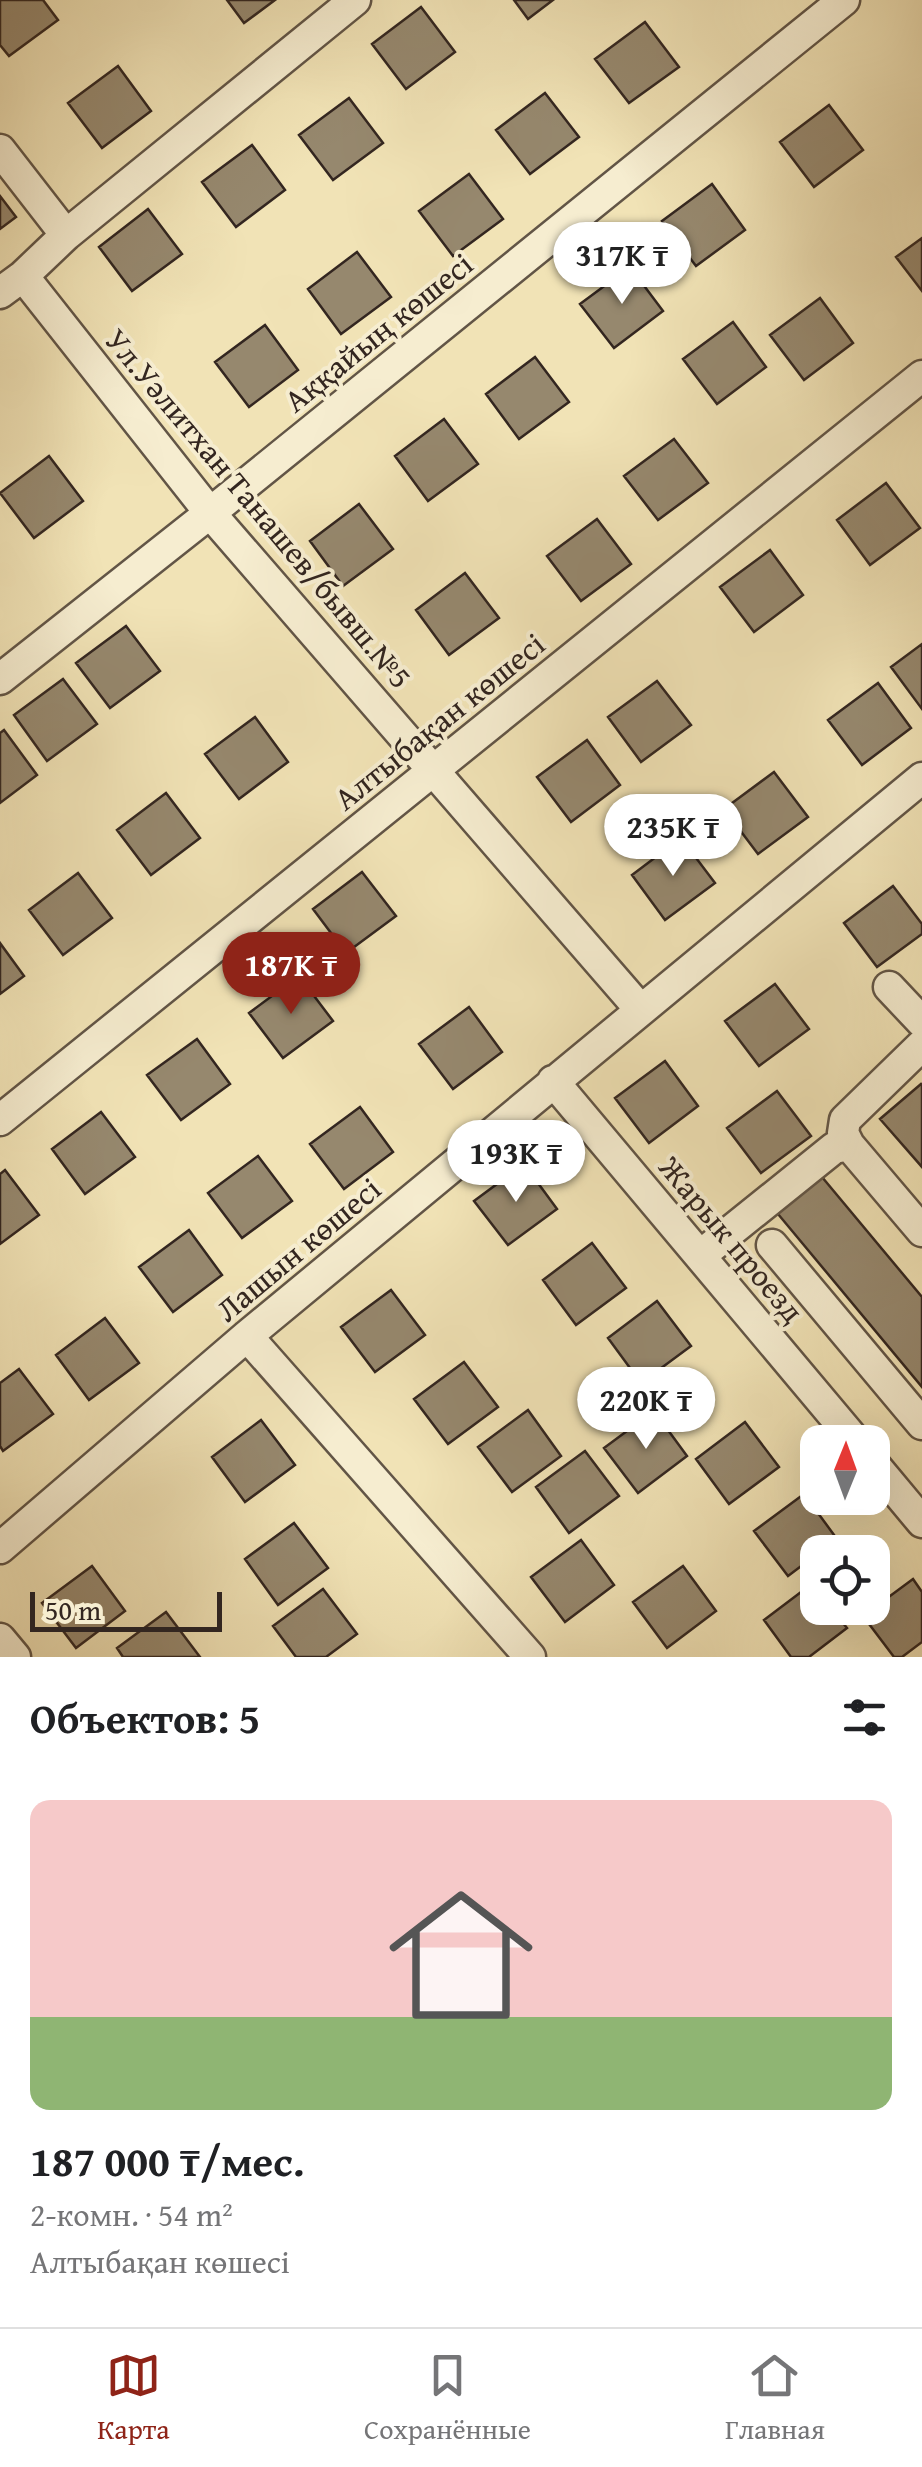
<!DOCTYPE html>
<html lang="ru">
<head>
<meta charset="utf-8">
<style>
  :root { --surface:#fff; --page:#f2f2f2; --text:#202124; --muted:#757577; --line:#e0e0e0; --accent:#8f2418 }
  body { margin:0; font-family:"Gentium Book Plus",serif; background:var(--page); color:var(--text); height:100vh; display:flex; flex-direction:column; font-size:38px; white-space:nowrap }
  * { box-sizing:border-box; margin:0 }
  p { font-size:32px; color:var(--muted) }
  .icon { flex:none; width:55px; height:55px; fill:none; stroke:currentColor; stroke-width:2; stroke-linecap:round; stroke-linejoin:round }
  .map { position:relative; height:1657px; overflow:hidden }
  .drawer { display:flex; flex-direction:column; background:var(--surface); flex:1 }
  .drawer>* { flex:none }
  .needle { width:65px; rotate:1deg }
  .tools { position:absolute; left:800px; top:1425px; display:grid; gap:20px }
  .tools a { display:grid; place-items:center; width:90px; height:90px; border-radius:20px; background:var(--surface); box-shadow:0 10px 40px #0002; font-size:50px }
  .scale { position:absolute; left:30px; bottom:25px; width:192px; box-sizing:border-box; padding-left:10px; border:5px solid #332620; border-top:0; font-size:28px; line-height:35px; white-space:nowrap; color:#332620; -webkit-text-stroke:8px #f6edd0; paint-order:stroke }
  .price { position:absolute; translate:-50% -85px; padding:0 22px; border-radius:35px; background:#fff; color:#222; font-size:32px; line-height:65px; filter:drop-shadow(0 2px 5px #0008) }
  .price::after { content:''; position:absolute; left:50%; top:60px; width:30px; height:22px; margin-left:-15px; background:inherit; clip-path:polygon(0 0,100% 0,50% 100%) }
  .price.current { background:var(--accent); color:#fff }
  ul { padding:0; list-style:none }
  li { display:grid; align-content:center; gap:20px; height:530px; padding:0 30px }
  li+li { border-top:2px solid var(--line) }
  li span { display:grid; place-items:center; height:310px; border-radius:20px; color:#555 }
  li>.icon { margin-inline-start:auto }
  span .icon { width:180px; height:180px; fill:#fffc; stroke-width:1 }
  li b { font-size:42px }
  h2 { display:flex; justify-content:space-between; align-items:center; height:120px; padding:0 30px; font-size:42px }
  .dock { display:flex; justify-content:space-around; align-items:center; height:140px; border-top:2px solid var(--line); background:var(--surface); font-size:28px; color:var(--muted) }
  .dock a { display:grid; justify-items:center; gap:5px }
  .dock .current { color:var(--accent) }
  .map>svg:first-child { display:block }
</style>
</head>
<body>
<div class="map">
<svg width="922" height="1657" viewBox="0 0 922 1657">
  <rect width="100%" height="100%" fill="#f1e3b6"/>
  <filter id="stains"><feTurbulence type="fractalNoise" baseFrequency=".002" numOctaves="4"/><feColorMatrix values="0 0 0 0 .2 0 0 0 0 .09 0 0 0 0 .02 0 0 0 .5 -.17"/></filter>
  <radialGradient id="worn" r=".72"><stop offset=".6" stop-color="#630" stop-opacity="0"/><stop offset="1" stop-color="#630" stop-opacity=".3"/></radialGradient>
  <path fill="#96886e" stroke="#332620" stroke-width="2.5" d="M0,0H43L58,20L9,56L0,45Z
    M227,0H275L244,23Z
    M514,0H553L528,19Z
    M421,7L455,52L406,89L372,44Z
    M645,22L679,67L629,103L595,59Z
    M118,66L151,111L102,148L68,103Z
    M545,93L579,137L530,174L496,130Z
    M349,98L383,143L333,180L299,135Z
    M829,105L863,150L814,187L780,142Z
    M252,145L285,190L236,227L202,182Z
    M469,174L503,219L453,256L419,211Z
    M712,184L745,230L696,266L662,221Z
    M0,196L16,217L0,229Z
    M148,209L182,254L132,291L99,247Z
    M922,238V291L896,257Z
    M357,252L391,297L341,334L308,289Z
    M630,267L663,311L614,348L580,304Z
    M820,298L853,343L804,380L770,335Z
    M733,322L766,367L717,404L683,359Z
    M265,325L298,370L249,407L215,362Z
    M535,357L569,402L519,439L486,394Z
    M444,419L478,464L428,501L395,456Z
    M674,439L708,483L658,520L624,476Z
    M49,456L83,501L34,538L0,493Z
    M886,483L920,528L870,565L837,520Z
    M359,504L393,549L343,586L310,541Z
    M597,519L631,564L581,601L547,556Z
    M770,550L803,595L754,632L720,587Z
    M465,573L499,618L449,655L416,610Z
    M126,626L160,671L110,708L76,663Z
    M922,644V709L891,667Z
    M63,679L97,724L47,761L14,715Z
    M657,681L691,725L641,762L608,717Z
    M878,683L911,728L862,765L828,720Z
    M255,717L288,762L239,799L205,754Z
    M4,730L37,775L0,803V733Z
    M587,740L620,785L571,822L537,777Z
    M774,772L808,817L758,854L724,809Z
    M166,793L200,838L151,875L117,830Z
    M681,838L715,883L665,920L632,875Z
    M362,872L396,916L346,953L313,909Z
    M78,873L112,918L63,955L29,910Z
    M893,886L922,924V934L877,967L844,923Z
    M0,943L24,976L0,994Z
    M299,976L333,1021L283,1058L249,1013Z
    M775,984L809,1029L759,1066L725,1021Z
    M469,1007L502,1052L453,1089L419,1044Z
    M197,1039L230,1084L181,1120L147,1075Z
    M665,1061L698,1106L649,1143L615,1098Z
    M921,1084L922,1085V1167L880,1119Z
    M777,1091L811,1136L761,1173L727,1128Z
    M360,1107L393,1152L344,1189L310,1144Z
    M101,1112L135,1157L85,1194L52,1149Z
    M258,1156L292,1201L242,1238L208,1193Z
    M524,1164L557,1209L508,1245L474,1201Z
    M5,1170L39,1215L0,1244V1174Z
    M817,1171L922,1297V1387L773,1208Z
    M189,1230L222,1275L173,1312L139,1267Z
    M592,1243L626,1288L576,1325L543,1280Z
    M391,1290L425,1335L375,1372L341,1327Z
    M657,1301L691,1346L641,1383L608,1338Z
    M105,1318L139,1363L89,1400L56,1355Z
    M464,1362L498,1407L448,1444L414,1399Z
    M19,1369L53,1414L3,1451L0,1446V1383Z
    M528,1410L561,1456L512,1492L478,1447Z
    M654,1411L687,1456L638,1493L604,1448Z
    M261,1420L295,1465L245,1502L212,1457Z
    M745,1422L779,1467L729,1504L696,1459Z
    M585,1451L619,1496L569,1533L536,1487Z
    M804,1494L837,1539L788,1576L754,1531Z
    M294,1523L328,1568L278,1605L245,1559Z
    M581,1540L614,1585L565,1622L531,1577Z
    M92,1566L125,1611L76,1648L42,1603Z
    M683,1566L716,1611L667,1648L633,1602Z
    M913,1579L922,1592V1642L902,1657H894L863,1616Z
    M813,1583L818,1589V1608H831L847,1628L809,1657H791L764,1620Z
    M323,1589L357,1634L326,1657H296L273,1626Z
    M166,1612L200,1657H123L117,1648Z"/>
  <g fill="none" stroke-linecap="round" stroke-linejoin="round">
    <g stroke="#625546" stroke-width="35">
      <path id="street" d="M0,150L66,235
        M23,276L210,513L640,1009
        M0,293L23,276L66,235L355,0
        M0,679L210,513L844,0
        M889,987L922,1022
        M922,1045L845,1120L843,1133L849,1145L922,1231
        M553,1081L856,1442
        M0,1120L922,376
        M772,1245L922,1424
        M701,1255L834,1148L849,1145
        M247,1336L530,1657
        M872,1462L922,1522
        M0,1548L247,1336L922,778
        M0,1639L15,1657"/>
    </g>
    <use href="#street" stroke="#f6edd0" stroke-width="30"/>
  </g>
  <g text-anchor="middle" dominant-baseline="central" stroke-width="8" stroke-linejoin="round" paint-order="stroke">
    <g font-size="32" fill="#332620" stroke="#f6edd0">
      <text transform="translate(378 332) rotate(-39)">Аққайың көшесі</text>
      <text transform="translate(259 508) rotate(50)">Ул.Уәлитхан Танашев/бывш.№5</text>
      <text transform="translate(439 721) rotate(-39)">Алтыбақан көшесі</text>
      <text transform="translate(732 1239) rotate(50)">Жарык проезд</text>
      <text transform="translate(298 1249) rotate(-40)">Лашын көшесі</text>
    </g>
  </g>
  <rect width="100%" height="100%" filter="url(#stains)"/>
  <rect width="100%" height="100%" fill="url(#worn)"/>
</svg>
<div class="tools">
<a><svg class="needle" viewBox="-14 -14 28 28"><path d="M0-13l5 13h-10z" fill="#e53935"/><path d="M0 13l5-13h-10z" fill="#757577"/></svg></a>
<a><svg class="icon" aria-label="locate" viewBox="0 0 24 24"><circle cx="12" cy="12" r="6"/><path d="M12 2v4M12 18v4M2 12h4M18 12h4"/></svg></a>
</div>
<div class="scale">50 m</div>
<b class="price" style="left:622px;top:307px">317K ₸</b>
<b class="price" style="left:673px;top:879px">235K ₸</b>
<b class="price current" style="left:291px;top:1017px">187K ₸</b>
<b class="price" style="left:516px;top:1205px">193K ₸</b>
<b class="price" style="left:646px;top:1452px">220K ₸</b>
</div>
<section class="drawer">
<h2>Объектов: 5<svg class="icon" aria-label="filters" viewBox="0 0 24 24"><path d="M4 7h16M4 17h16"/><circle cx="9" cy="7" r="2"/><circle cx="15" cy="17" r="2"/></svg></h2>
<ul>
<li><span style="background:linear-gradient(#f6c9c9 70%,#8fb573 0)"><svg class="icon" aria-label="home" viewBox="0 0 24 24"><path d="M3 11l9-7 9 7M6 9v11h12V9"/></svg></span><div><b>187 000 ₸/мес.</b><p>2-комн. · 54 m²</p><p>Алтыбақан көшесі</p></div></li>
</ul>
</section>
<nav class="dock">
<a class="current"><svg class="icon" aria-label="map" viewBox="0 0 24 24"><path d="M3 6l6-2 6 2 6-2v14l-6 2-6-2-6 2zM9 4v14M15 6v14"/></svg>Карта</a>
<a><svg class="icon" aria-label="saved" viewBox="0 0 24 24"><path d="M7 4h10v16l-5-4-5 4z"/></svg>Сохранённые</a>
<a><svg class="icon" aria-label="home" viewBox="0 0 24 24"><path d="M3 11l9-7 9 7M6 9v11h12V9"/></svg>Главная</a>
</nav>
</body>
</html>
